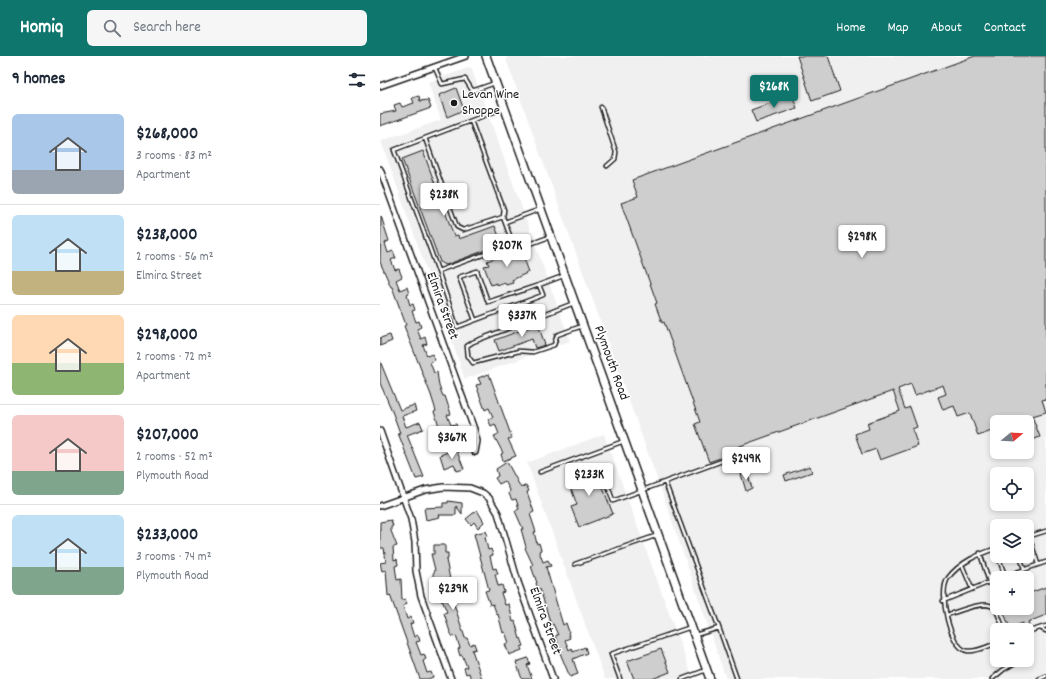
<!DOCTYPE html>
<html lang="en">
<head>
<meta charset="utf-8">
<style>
  :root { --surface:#fff; --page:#f6f6f7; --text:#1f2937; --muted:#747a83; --line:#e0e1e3; --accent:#0f766e }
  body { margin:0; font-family:Dekko,sans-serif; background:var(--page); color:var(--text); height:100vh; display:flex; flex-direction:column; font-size:15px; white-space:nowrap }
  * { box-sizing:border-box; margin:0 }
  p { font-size:13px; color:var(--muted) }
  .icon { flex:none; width:22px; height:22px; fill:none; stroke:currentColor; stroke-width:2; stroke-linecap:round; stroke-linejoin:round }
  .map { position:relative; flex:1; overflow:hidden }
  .side { display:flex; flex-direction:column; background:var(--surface); width:380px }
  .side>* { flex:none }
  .needle { width:26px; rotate:72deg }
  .buttons { position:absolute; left:610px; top:359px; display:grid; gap:8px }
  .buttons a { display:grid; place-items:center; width:44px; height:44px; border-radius:6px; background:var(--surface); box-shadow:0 2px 6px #0003; font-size:20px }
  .price { position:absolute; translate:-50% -34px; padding:0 9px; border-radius:4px; background:#fff; color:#222; font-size:13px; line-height:26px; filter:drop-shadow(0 1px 2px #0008) }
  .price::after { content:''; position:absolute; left:50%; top:24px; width:12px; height:9px; margin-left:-6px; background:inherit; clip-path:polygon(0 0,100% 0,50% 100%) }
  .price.current { background:var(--accent); color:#fff }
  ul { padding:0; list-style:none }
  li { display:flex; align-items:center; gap:12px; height:100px; padding:0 12px }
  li+li { border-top:1px solid var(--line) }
  li span { display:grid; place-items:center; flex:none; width:112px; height:80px; border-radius:6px; color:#555 }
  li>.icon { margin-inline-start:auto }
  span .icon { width:48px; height:48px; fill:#fffc; stroke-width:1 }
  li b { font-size:17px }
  h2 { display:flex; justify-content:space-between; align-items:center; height:48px; padding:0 12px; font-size:17px }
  header { display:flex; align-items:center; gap:24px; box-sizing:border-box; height:56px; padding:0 20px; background:var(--accent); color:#fff }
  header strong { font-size:19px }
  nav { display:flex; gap:22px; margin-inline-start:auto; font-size:14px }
  .search { width:280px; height:36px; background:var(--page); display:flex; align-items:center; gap:10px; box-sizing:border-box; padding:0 14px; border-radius:6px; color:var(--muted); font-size:15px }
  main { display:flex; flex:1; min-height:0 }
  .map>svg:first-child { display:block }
</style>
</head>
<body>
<header>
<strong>Homiq</strong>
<div class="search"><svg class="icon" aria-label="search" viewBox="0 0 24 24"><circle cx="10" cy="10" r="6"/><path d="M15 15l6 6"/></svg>Search here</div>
<nav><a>Home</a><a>Map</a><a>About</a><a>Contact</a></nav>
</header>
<main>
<section class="side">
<h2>9 homes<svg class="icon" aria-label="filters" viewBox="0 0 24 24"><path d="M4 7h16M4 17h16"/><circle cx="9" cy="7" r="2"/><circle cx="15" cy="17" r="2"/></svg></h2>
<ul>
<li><span style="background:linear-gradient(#a9c7e8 70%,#9aa5b1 0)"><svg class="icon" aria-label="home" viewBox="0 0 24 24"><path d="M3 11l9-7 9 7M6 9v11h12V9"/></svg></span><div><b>$268,000</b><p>3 rooms · 83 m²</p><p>Apartment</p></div></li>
<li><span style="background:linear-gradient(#bfe0f5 70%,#c2b280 0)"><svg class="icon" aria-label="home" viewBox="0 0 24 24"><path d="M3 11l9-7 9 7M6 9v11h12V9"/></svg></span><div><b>$238,000</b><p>2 rooms · 56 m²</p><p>Elmira Street</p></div></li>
<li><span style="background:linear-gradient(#ffd9b3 60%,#8fb573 0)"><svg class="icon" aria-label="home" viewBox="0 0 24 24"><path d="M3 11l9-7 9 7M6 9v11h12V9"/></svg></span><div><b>$298,000</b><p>2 rooms · 72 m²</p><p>Apartment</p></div></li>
<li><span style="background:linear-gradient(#f6c9c9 70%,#7fa58c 0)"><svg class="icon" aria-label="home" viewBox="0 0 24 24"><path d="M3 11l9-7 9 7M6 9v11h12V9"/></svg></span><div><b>$207,000</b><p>2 rooms · 52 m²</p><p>Plymouth Road</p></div></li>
<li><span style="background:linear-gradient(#bfe0f5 65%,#7fa58c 0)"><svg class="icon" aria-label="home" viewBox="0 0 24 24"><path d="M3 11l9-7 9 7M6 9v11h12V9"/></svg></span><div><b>$233,000</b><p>3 rooms · 74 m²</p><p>Plymouth Road</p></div></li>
</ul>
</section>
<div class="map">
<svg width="666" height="623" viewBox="0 0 666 623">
  <rect width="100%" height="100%" fill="#fff"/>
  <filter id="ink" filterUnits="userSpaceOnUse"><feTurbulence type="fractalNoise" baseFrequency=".025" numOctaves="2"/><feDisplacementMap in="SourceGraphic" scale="8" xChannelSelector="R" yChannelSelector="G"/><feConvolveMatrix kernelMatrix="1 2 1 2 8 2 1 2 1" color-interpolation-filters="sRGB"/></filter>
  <g filter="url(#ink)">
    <path fill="#f0f0f0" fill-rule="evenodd" d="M128,0H666V623H346L287,450L126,3ZM617,366H647V396H617ZM617,418H647V448H617ZM617,470H647V500H617ZM617,522H647V552H617ZM617,574H647V604H617Z
      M91,11L190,285L85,323L1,85L61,64L48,26Z
      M224,378L313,623H225L147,407Z"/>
    <path fill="#cecece" stroke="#1c1c1c" d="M417,0H448L460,35L432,45Z
      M595,0H666V343L662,344L666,356L652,360L660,381L652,384L647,371V362L636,366H617V373L598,380L590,357L578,361L574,350L563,354L558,341L566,338L563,329L535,339L531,328L518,333L525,353L530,351L537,371L532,373L538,390L500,404L496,393L482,398L475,378L489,373L487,367L520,355L513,335L349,394L351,398L329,406L315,368L320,366L284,266L282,267L275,248L277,247L241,147L258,141L252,124Z
      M76,32L84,54L67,61L59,39Z
      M412,39L417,52L376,66L371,54Z
      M39,40L40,45L48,44L51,52L0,70V58L16,55L14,49L20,47L22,51L34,47L32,42Z
      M43,95L74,180L78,179L79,183L115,170L122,188L66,209L60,206L22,103Z
      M1,160L9,185L5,187L8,197L13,195L16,202L11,204L15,214L19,213L22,221L16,224L20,234L27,231L29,238L27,239L30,249L33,248L35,254L32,255L36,266L39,265L41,271L37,273L41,283L45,281L47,288L43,289L47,300L52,298L55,304L50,306L54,317L57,316L59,330L63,340H65L71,358L67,359L71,369L76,368L78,375L74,376L76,382L65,386L54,356L56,355L51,339L24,270L26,269L12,231H11L0,206Z
      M136,194H141L149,216L132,224L133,227L126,229L125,226L116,229V227L111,229L104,210L109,209L107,205Z
      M158,268L165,289L155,292L152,283L119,295L115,284Z
      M10,279L12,285L0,290V282Z
      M0,305L20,354L34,349L36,355L22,360L26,371L40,366L43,373L27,379L44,421L36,423L18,377H20L12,355L0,327Z
      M109,318L132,382L128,383L136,400L123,405L121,398L123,397L114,380L119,378L115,368L111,370L108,363L113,361L109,352L105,354L96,329L101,328L98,322Z
      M76,393L84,413L77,415L74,408L64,412L60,399Z
      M127,406L141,432L146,429L149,435L147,436L154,456L150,458L156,476H154L157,488L159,487L161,494L159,495L163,506L168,504L171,510L166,511L180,559L183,569L186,567L189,576L188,577L190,582L185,584L189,594L192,592L193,596L205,591L207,597L193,603L198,618L190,621L180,597H181L175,580L178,579L173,568L171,569L160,533L158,534L156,527H157L151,510L153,509L145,492L146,491L141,473H143L135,455L139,453L136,443L132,444L129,438L130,434L125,425L119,428L115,422L118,420L116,413Z
      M430,410L432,416L406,425L404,419Z
      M215,411L233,458L199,471L191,451L197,449L187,421Z
      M367,416L372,432L366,435L361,418Z
      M68,445L82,447V458L76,450V459H59L60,461L46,464L44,452L63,451V447H68Z
      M97,454L104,466L98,472L94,466L91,469L86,463Z
      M11,464L13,470L11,471V475L17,490L13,491L14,504L17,503L18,509L15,510L17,524L21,523L22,544L25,543L27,548L23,550L27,563L31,561L33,567L30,568L34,581L38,579L40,585L36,586L41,599L44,598L46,603L43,605L47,617L51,616L53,621L48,623H40L10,539L8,540L6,514L2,515L0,507L6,506L4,492H0V466Z
      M106,475L108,480L105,481L108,494L111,493L113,499L110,500L113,513L116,512L118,518H115L118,530L122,529L124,536L121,537L125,549L129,548L133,566L135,565L140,583L141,582L144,590L141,591L142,594L129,599L125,588L129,587L125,576L123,577L118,558L117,559L113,548L110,549L105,535L109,534L94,478Z
      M54,489H65V497H68V503L66,504L70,523H66L85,582H87L90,589L94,587L96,593L92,594L102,623H91L89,617L86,618L84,612L87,611L82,599L80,600L78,593L80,592L76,580L73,581L70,576L64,557L67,556L62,544H60L58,538H60V534L57,525H54L53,518L55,514L51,498H54Z
      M666,531V559L648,566L649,570L645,572L643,567L630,572L622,552H647V538Z
      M281,593L290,616L272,623H254L247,605Z
      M148,602L150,608L147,609L152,623H142L136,606Z"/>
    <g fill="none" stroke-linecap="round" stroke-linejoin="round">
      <g stroke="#1c1c1c" stroke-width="5.5">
        <path id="service" d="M55,12L62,28L85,23L92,34H95L115,27
          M221,51L236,96L235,103L227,110
          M91,65L124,154L123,161
          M45,82L77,171L83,174L123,161L133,188L58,215L14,94L124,52
          M125,166L161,153
          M133,188L142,191L169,181
          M58,215L77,271L163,239L159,229L108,246L97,215L79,221L95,264
          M159,229L183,220
          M194,247L93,286L87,290L88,300L93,307L139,295L153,296L174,289L177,279L202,270
          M160,416L244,385
          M226,424L233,445L350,402
          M285,426L339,572L315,579
          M647,481L666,475
          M649,481L658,508
          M615,492L617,497
          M617,492C599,498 580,506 568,522C558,535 569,593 588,595C597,596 608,590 617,587
          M600,497L609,526
          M618,500L625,520
          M640,500L644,513
          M195,508L278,479
          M582,509L592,533
          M620,522L666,506
          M563,545L617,523
          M567,559C577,556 608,542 615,553C619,558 621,568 624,574
          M339,572L357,623
          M660,572L666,575
          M647,576L666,570
          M240,623L231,598L311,571
          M302,623L326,614
          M612,623L623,614L640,604
          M659,623L666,620"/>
      </g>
      <g stroke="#1c1c1c" stroke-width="8">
        <path id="minor" d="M0,30L86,0
          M0,113L94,373L97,385L95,396
          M0,375L31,463L35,486L36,515L41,540L71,623
          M0,450L45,434L63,431L90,432L103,437L109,442L118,457L138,526L173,623"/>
      </g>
      <g stroke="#1c1c1c" stroke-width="10">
        <path id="secondary" d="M106,0L330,623"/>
      </g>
      <use href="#service" stroke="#fff" stroke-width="2.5"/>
      <use href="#minor" stroke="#fff" stroke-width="5"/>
      <use href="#secondary" stroke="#fff" stroke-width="7"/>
    </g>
  </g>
  <circle fill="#1c1c1c" stroke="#fff" stroke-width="1.5" cx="74" cy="47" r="4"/>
  <g text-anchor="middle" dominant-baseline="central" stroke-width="3" stroke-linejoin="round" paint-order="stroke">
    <g font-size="14" fill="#1c1c1c" stroke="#fff" text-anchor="start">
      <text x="82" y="39">Levan Wine<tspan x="82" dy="16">Shoppe</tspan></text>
    </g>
    <g font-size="14" fill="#1c1c1c" stroke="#fff">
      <text transform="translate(62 250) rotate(70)">Elmira Street</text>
      <text transform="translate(231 307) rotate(70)">Plymouth Road</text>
      <text transform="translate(165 565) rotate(70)">Elmira Street</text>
    </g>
  </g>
</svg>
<div class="buttons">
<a><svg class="needle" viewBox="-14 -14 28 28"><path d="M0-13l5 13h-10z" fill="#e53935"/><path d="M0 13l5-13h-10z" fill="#747a83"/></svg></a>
<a><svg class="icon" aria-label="locate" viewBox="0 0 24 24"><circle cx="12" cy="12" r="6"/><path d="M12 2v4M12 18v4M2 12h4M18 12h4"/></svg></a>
<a><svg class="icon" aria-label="layers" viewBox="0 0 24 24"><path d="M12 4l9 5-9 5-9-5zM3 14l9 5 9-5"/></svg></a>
<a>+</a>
<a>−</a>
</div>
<b class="price current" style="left:394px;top:53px">$268K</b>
<b class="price" style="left:64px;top:161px">$238K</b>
<b class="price" style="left:482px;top:203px">$298K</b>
<b class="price" style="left:127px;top:212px">$207K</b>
<b class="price" style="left:142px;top:282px">$337K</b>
<b class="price" style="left:72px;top:404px">$367K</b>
<b class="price" style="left:366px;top:425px">$249K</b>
<b class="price" style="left:209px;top:441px">$233K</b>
<b class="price" style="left:73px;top:555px">$239K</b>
</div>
</main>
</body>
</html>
